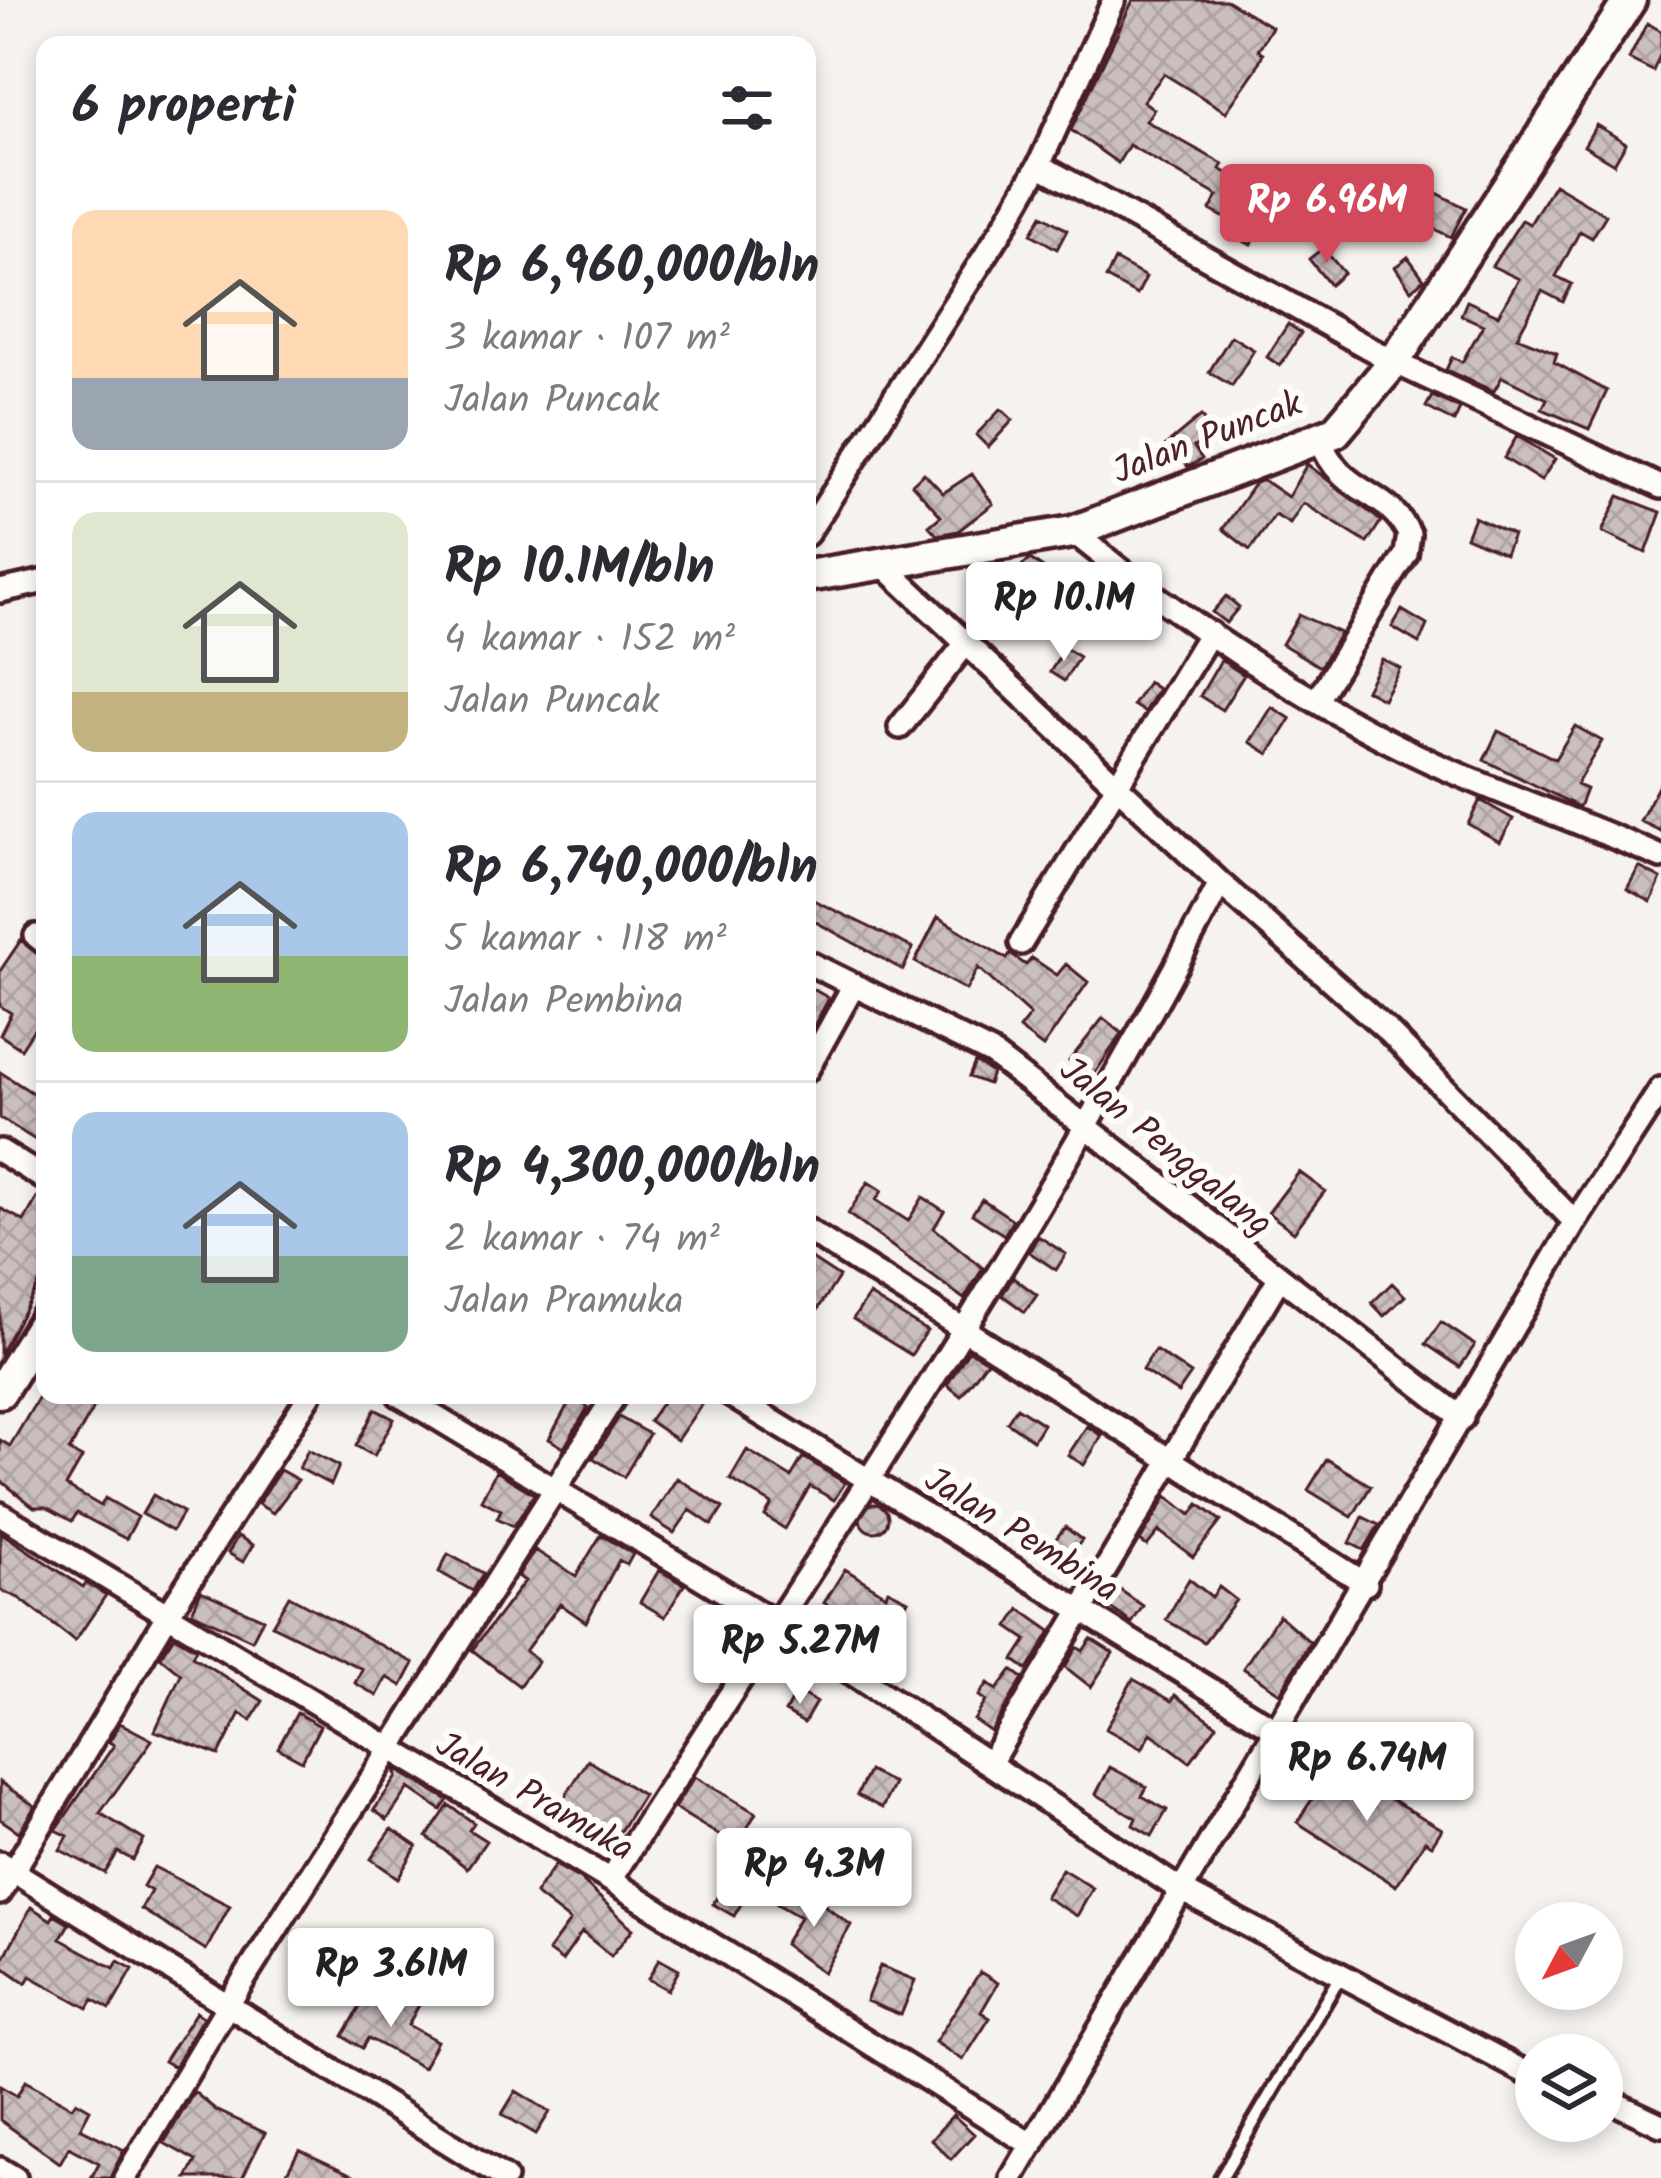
<!DOCTYPE html>
<html lang="id">
<head>
<meta charset="utf-8">
<style>
  :root { --surface:#fff; --page:#f2f2f3; --text:#2b2b33; --muted:#7c7c81; --line:#e1e1e2; --accent:#d1495b }
  body { margin:0; font-family:Kalam,sans-serif; background:var(--page); color:var(--text); height:100vh; display:flex; flex-direction:column; font-size:45px; white-space:nowrap }
  * { box-sizing:border-box; margin:0 }
  p { font-size:39px; color:var(--muted) }
  .icon { flex:none; width:66px; height:66px; fill:none; stroke:currentColor; stroke-width:2; stroke-linecap:round; stroke-linejoin:round }
  .map { position:relative; flex:1; overflow:hidden }
  .details { position:absolute; left:36px; top:36px; width:780px; height:1368px; display:flex; flex-direction:column; background:var(--surface); border-radius:24px; box-shadow:0 6px 18px #0003 }
  .details>* { flex:none }
  .needle { width:78px; rotate:229deg }
  .fabs { position:absolute; left:1515px; top:1902px; display:grid; gap:24px }
  .fabs a { display:grid; place-items:center; width:108px; height:108px; border-radius:50%; background:var(--surface); box-shadow:0 6px 18px #0003; font-size:60px }
  .price { position:absolute; translate:-50% -102px; padding:0 27px; border-radius:12px; background:#fff; color:#222; font-size:39px; line-height:78px; filter:drop-shadow(0 3px 6px #0008) }
  .price::after { content:''; position:absolute; left:50%; top:72px; width:36px; height:27px; margin-left:-18px; background:inherit; clip-path:polygon(0 0,100% 0,50% 100%) }
  .price.selected { background:var(--accent); color:#fff }
  ul { padding:0; list-style:none }
  li { display:flex; align-items:center; gap:36px; height:300px; padding:0 36px }
  li+li { border-top:3px solid var(--line) }
  li span { display:grid; place-items:center; flex:none; width:336px; height:240px; border-radius:24px; color:#555 }
  li>.icon { margin-inline-start:auto }
  span .icon { width:144px; height:144px; fill:#fffc; stroke-width:1 }
  li b { font-size:51px }
  h2 { display:flex; justify-content:space-between; align-items:center; height:144px; padding:0 36px; font-size:51px }
  .map>svg:first-child { display:block }
</style>
</head>
<body>
<div class="map">
<svg width="1661" height="2178" viewBox="0 0 1661 2178">
  <defs>
    <pattern id="building-cross-hatch" width="8" height="8" patternUnits="userSpaceOnUse" patternTransform="scale(3)"><rect width="8" height="8" fill="#cbbfbe"/><path d="M0 0l8 8M0 8l8-8" fill="none" stroke="#b0a4a3"/></pattern>
  </defs>
  <rect width="100%" height="100%" fill="#f6f3ef"/>
  <filter id="ink" filterUnits="userSpaceOnUse"><feTurbulence type="fractalNoise" baseFrequency=".00833" numOctaves="2"/><feDisplacementMap in="SourceGraphic" scale="24" xChannelSelector="R" yChannelSelector="G"/><feConvolveMatrix kernelMatrix="1 2 1 2 8 2 1 2 1" color-interpolation-filters="sRGB"/></filter>
  <g filter="url(#ink)">
    <path fill="url(#building-cross-hatch)" stroke="#4a1f2b" stroke-width="3" d="M1133,0H1226L1272,27L1258,50L1263,53L1256,69L1226,112L1164,74L1143,101L1154,109L1146,121L1223,164L1220,169L1243,182L1235,195L1267,213L1251,245L1230,234L1236,224L1210,210L1218,196L1129,145L1118,163L1071,130Z
      M1647,23L1661,31V53L1653,71L1629,59Z
      M1596,125L1626,143L1614,164L1584,146Z
      M1554,184L1606,215L1592,238L1580,231L1556,276L1572,284L1563,302L1542,291L1517,337L1557,353L1554,362L1607,391L1589,429L1542,409L1547,399L1502,377L1494,391L1446,370L1452,357L1462,362L1483,325L1461,315L1467,301L1498,315L1519,279L1492,266L1522,220L1530,224Z
      M1437,193L1466,208L1451,237L1422,223Z
      M1042,215L1067,230L1057,249L1031,234Z
      M1323,248L1344,273L1330,285L1309,259Z
      M1408,257L1424,279L1411,290L1395,267Z
      M1115,260L1146,277L1137,295L1106,278Z
      M1288,324L1301,333L1280,366L1267,357Z
      M1231,336L1254,350L1232,386L1209,372Z
      M1432,396L1460,409L1454,422L1426,407Z
      M1001,409L1013,420L988,447L976,435Z
      M1201,416L1213,435L1194,447L1202,459L1188,467L1180,455L1155,470L1148,460Z
      M1517,436L1555,459L1541,481L1504,458Z
      M1307,464L1381,521L1367,543L1303,503L1290,524L1275,515L1250,550L1223,529L1255,483L1263,480L1288,497Z
      M924,473L943,493L972,474L993,504L958,531L937,535L929,526L941,516L912,484Z
      M1619,496L1661,512L1646,553L1602,532Z
      M1474,517L1513,535L1505,554L1466,537Z
      M1030,559L1056,577L1045,593L1015,572Z
      M1226,596L1239,607L1226,623L1212,612Z
      M1402,610L1427,625L1419,643L1392,627Z
      M1299,615L1340,633L1320,667L1282,644Z
      M1065,648L1079,657L1064,681L1050,672Z
      M1382,659L1400,668L1383,699L1366,690Z
      M1221,660L1244,675L1222,710L1200,696Z
      M1148,682L1158,689L1144,712L1133,705Z
      M1272,707L1291,719L1269,754L1250,742Z
      M1575,726L1602,741L1576,785L1586,789L1579,807L1484,760L1498,731L1555,759Z
      M1661,781V831L1640,821Z
      M1480,800L1513,819L1500,842L1468,824Z
      M1639,867L1661,879L1651,902L1627,889Z
      M807,897L913,948L903,970L807,917Z
      M938,917L1007,959L1010,954L1026,965L1032,958L1057,975L1066,964L1088,982L1043,1047L1019,1029L1030,1015L978,968L966,990L915,962Z
      M21,940L45,958V1012L21,1049L0,1035L11,1013L0,1006V971Z
      M807,986L829,998L807,1039Z
      M1103,1018L1122,1033L1091,1079L1069,1061Z
      M975,1062L992,1073L988,1084L969,1077Z
      M0,1072L45,1101V1146L0,1118Z
      M1299,1172L1325,1191L1294,1232L1268,1213Z
      M868,1182L882,1191L876,1200L908,1221L923,1197L944,1211L934,1228L983,1268L964,1299L848,1214Z
      M40,1193L45,1194V1273L0,1354V1208L24,1221Z
      M982,1199L1013,1220L1004,1235L972,1214Z
      M1038,1236L1066,1254L1056,1270L1029,1252Z
      M807,1256L839,1277L807,1326Z
      M1013,1277L1037,1295L1025,1312L1002,1295Z
      M1392,1283L1405,1296L1384,1316L1372,1303Z
      M869,1295L927,1331L911,1355L853,1319Z
      M1441,1322L1475,1345L1460,1367L1426,1344Z
      M969,1350L987,1361L961,1396L947,1385Z
      M1155,1350L1191,1374L1178,1393L1142,1370Z
      M40,1395H101L69,1451L82,1458L66,1486L101,1506L105,1498L138,1517L126,1539L77,1513L72,1521L46,1507H34L0,1480V1440L10,1446Z
      M667,1395H708L677,1440L649,1421Z
      M572,1397L588,1407L564,1448L549,1439Z
      M1017,1407L1043,1424L1033,1440L1007,1422Z
      M375,1409L394,1419L374,1456L356,1446Z
      M619,1417L649,1434L624,1477L593,1458Z
      M1087,1426L1102,1436L1084,1465L1068,1455Z
      M308,1450L339,1466L331,1485L299,1468Z
      M747,1450L791,1477L803,1457L845,1483L834,1500L810,1486L785,1529L765,1516L772,1504L730,1479Z
      M1327,1459L1371,1486L1352,1517L1308,1490Z
      M280,1470L298,1480L273,1513L258,1504Z
      M496,1471L534,1494L514,1526L497,1518L501,1510L481,1500Z
      M677,1478L723,1508L712,1525L690,1510L674,1533L651,1518Z
      M153,1495L183,1512L172,1531L142,1514Z
      M1167,1496L1191,1515L1199,1504L1221,1521L1193,1557L1159,1531L1147,1546L1140,1541Z
      M860 1518a14 14 0 1 1 28 0a14 14 0 1 1-28 0Z
      M1363,1517L1379,1525L1364,1550L1350,1543Z
      M1065,1527L1082,1540L1065,1562L1048,1549Z
      M0,1532L83,1587L86,1583L106,1595L75,1641L19,1598L0,1590Z
      M601,1535L633,1554L627,1565L619,1560L586,1622L560,1604L525,1651L538,1661L519,1686L472,1650L525,1581L518,1576L535,1550L576,1576Z
      M238,1536L253,1545L243,1562L228,1553Z
      M448,1554L483,1573L473,1591L439,1572Z
      M845,1569L886,1595L888,1590L908,1600L889,1638L824,1603Z
      M659,1570L684,1585L665,1617L640,1602Z
      M1189,1579L1212,1597L1219,1587L1236,1600L1204,1642L1166,1620Z
      M1113,1585L1143,1606L1132,1623L1103,1603Z
      M201,1591L263,1619L252,1640L192,1612Z
      M289,1596L414,1663L402,1686L387,1677L377,1696L355,1683L362,1669L272,1625Z
      M1020,1609L1051,1631L1028,1670L1014,1660L1027,1640L1008,1627Z
      M1279,1615L1310,1642L1280,1693L1243,1668Z
      M174,1636L196,1649L192,1656L263,1701L251,1720L240,1713L219,1755L155,1731L181,1674L160,1657Z
      M1091,1639L1113,1653L1091,1687L1065,1667L1077,1647L1083,1651Z
      M1012,1670L1023,1678L991,1732L974,1720L986,1701L979,1696L988,1683L997,1690Z
      M1133,1679L1172,1701L1175,1695L1217,1725L1190,1762L1151,1733L1142,1749L1106,1729Z
      M796,1691L816,1702L804,1723L785,1712Z
      M297,1713L320,1726L302,1761L278,1748Z
      M120,1723L152,1740L100,1813L144,1840L133,1860L118,1852L105,1873L60,1850L68,1836L56,1830L114,1745L109,1742Z
      M588,1760L643,1795L615,1839L560,1805Z
      M1328,1762L1442,1829L1432,1845L1425,1841L1396,1886L1297,1822L1324,1781L1319,1778Z
      M1110,1767L1147,1787L1142,1796L1167,1810L1152,1836L1133,1825L1136,1818L1096,1794Z
      M395,1769L448,1800L441,1810L409,1788L387,1820L374,1810L397,1777Z
      M869,1771L894,1784L882,1808L857,1795Z
      M695,1777L756,1813L737,1846L674,1808Z
      M0,1782L35,1806L19,1832L0,1819Z
      M449,1805L474,1823L469,1830L486,1841L467,1868L427,1837Z
      M392,1829L417,1846L398,1878L371,1859Z
      M745,1850L766,1862L734,1916L713,1904Z
      M555,1865L580,1879L633,1929L611,1956L582,1932L562,1961L548,1951L570,1921L535,1894Z
      M154,1867L230,1906L206,1950L141,1909L151,1891L143,1886Z
      M1062,1869L1093,1888L1077,1916L1045,1897Z
      M785,1890L808,1904L812,1896L851,1925L823,1973L784,1944L800,1917L777,1904Z
      M31,1907L51,1920L54,1915L69,1924L60,1939L114,1968L118,1961L133,1969L110,2009L93,1999L88,2008L30,1976L26,1983L0,1965Z
      M659,1959L679,1970L668,1990L648,1979Z
      M880,1966L915,1980L901,2015L866,2001Z
      M980,1972L998,1983L981,2012L990,2018L963,2060L935,2042Z
      M367,1995L394,2011L402,1996L419,2005L408,2025L437,2041L423,2068L368,2038L362,2048L343,2036Z
      M196,2012L203,2017L174,2067L164,2061Z
      M25,2081L72,2107L76,2101L90,2109L80,2128L124,2150L110,2178H91L99,2163L69,2147L60,2163L0,2120V2086L17,2096Z
      M516,2091L550,2112L536,2134L502,2114Z
      M194,2092L216,2110L265,2133L242,2178H187L196,2161L164,2143Z
      M953,2115L974,2134L951,2159L931,2140Z
      M299,2150L359,2178H284Z"/>
    <g fill="none" stroke-linecap="round" stroke-linejoin="round">
      <g stroke="#4a1f2b" stroke-width="20">
        <path id="lane" d="M1221,2178L1339,1978"/>
      </g>
      <g stroke="#4a1f2b" stroke-width="30">
        <path id="street" d="M1039,165L1394,362L1661,487
          M1073,532C1178,618 1310,706 1433,763C1508,797 1586,824 1661,857
          M807,534L1003,228L1039,165L1114,0
          M881,563L1220,883L1389,1032L1575,1222
          M0,591L45,581
          M1317,700L1406,554L1409,534C1387,488 1340,496 1320,439
          M900,727L968,641
          M36,936L45,943
          M1021,943L1210,633
          M807,962L991,1053L1462,1418
          M807,1070L854,985
          M0,1151L45,1179
          M807,1230L1366,1584
          M399,1395L776,1623L1179,1889L1536,2078
          M730,1395L1278,1731
          M0,1514L610,1880L1032,2145
          M990,1763L1278,1280
          M0,1863L505,2178
          M610,1880C822,1552 1040,1229 1220,883
          M0,1893L170,1611L310,1395
          M1602,2097L1661,2125
          M0,2169L15,2178
          M125,2178L229,2003L615,1395
          M1012,2178L1575,1222L1661,1089"/>
      </g>
      <g stroke="#4a1f2b" stroke-width="39">
        <path id="secondary" d="M807,576L1073,532L1335,432L1394,362L1630,0
          M0,1392L45,1320"/>
      </g>
      <use href="#lane" stroke="#fdfcf7" stroke-width="10"/>
      <use href="#street" stroke="#fdfcf7" stroke-width="21"/>
      <use href="#secondary" stroke="#fdfcf7" stroke-width="30"/>
    </g>
  </g>
  <g text-anchor="middle" dominant-baseline="central" stroke-width="12" stroke-linejoin="round" paint-order="stroke">
    <g font-size="36" fill="#4a1f2b" stroke="#fdfcf7">
      <text transform="translate(1208 439) rotate(-21)">Jalan Puncak</text>
      <text transform="translate(1165 1148) rotate(39)">Jalan Penggalang</text>
      <text transform="translate(1021 1536) rotate(32)">Jalan Pembina</text>
      <text transform="translate(534 1798) rotate(30)">Jalan Pramuka</text>
    </g>
  </g>
</svg>
<div class="fabs">
<a><svg class="needle" viewBox="-14 -14 28 28"><path d="M0-13l5 13h-10z" fill="#e53935"/><path d="M0 13l5-13h-10z" fill="#7c7c81"/></svg></a>
<a><svg class="icon" aria-label="layers" viewBox="0 0 24 24"><path d="M12 4l9 5-9 5-9-5zM3 14l9 5 9-5"/></svg></a>
</div>
<b class="price selected" style="left:1327px;top:266px">Rp 6.96M</b>
<b class="price" style="left:1064px;top:664px">Rp 10.1M</b>
<b class="price" style="left:800px;top:1707px">Rp 5.27M</b>
<b class="price" style="left:1367px;top:1824px">Rp 6.74M</b>
<b class="price" style="left:814px;top:1930px">Rp 4.3M</b>
<b class="price" style="left:391px;top:2030px">Rp 3.61M</b>
<section class="details">
<h2>6 properti<svg class="icon" aria-label="filters" viewBox="0 0 24 24"><path d="M4 7h16M4 17h16"/><circle cx="9" cy="7" r="2"/><circle cx="15" cy="17" r="2"/></svg></h2>
<ul>
<li><span style="background:linear-gradient(#ffd9b3 70%,#9aa5b1 0)"><svg class="icon" aria-label="home" viewBox="0 0 24 24"><path d="M3 11l9-7 9 7M6 9v11h12V9"/></svg></span><div><b>Rp 6,960,000/bln</b><p>3 kamar · 107 m²</p><p>Jalan Puncak</p></div></li>
<li><span style="background:linear-gradient(#dfe7d0 75%,#c2b280 0)"><svg class="icon" aria-label="home" viewBox="0 0 24 24"><path d="M3 11l9-7 9 7M6 9v11h12V9"/></svg></span><div><b>Rp 10.1M/bln</b><p>4 kamar · 152 m²</p><p>Jalan Puncak</p></div></li>
<li><span style="background:linear-gradient(#a9c7e8 60%,#8fb573 0)"><svg class="icon" aria-label="home" viewBox="0 0 24 24"><path d="M3 11l9-7 9 7M6 9v11h12V9"/></svg></span><div><b>Rp 6,740,000/bln</b><p>5 kamar · 118 m²</p><p>Jalan Pembina</p></div></li>
<li><span style="background:linear-gradient(#a9c7e8 60%,#7fa58c 0)"><svg class="icon" aria-label="home" viewBox="0 0 24 24"><path d="M3 11l9-7 9 7M6 9v11h12V9"/></svg></span><div><b>Rp 4,300,000/bln</b><p>2 kamar · 74 m²</p><p>Jalan Pramuka</p></div></li>
</ul>
</section>
</div>
</body>
</html>
